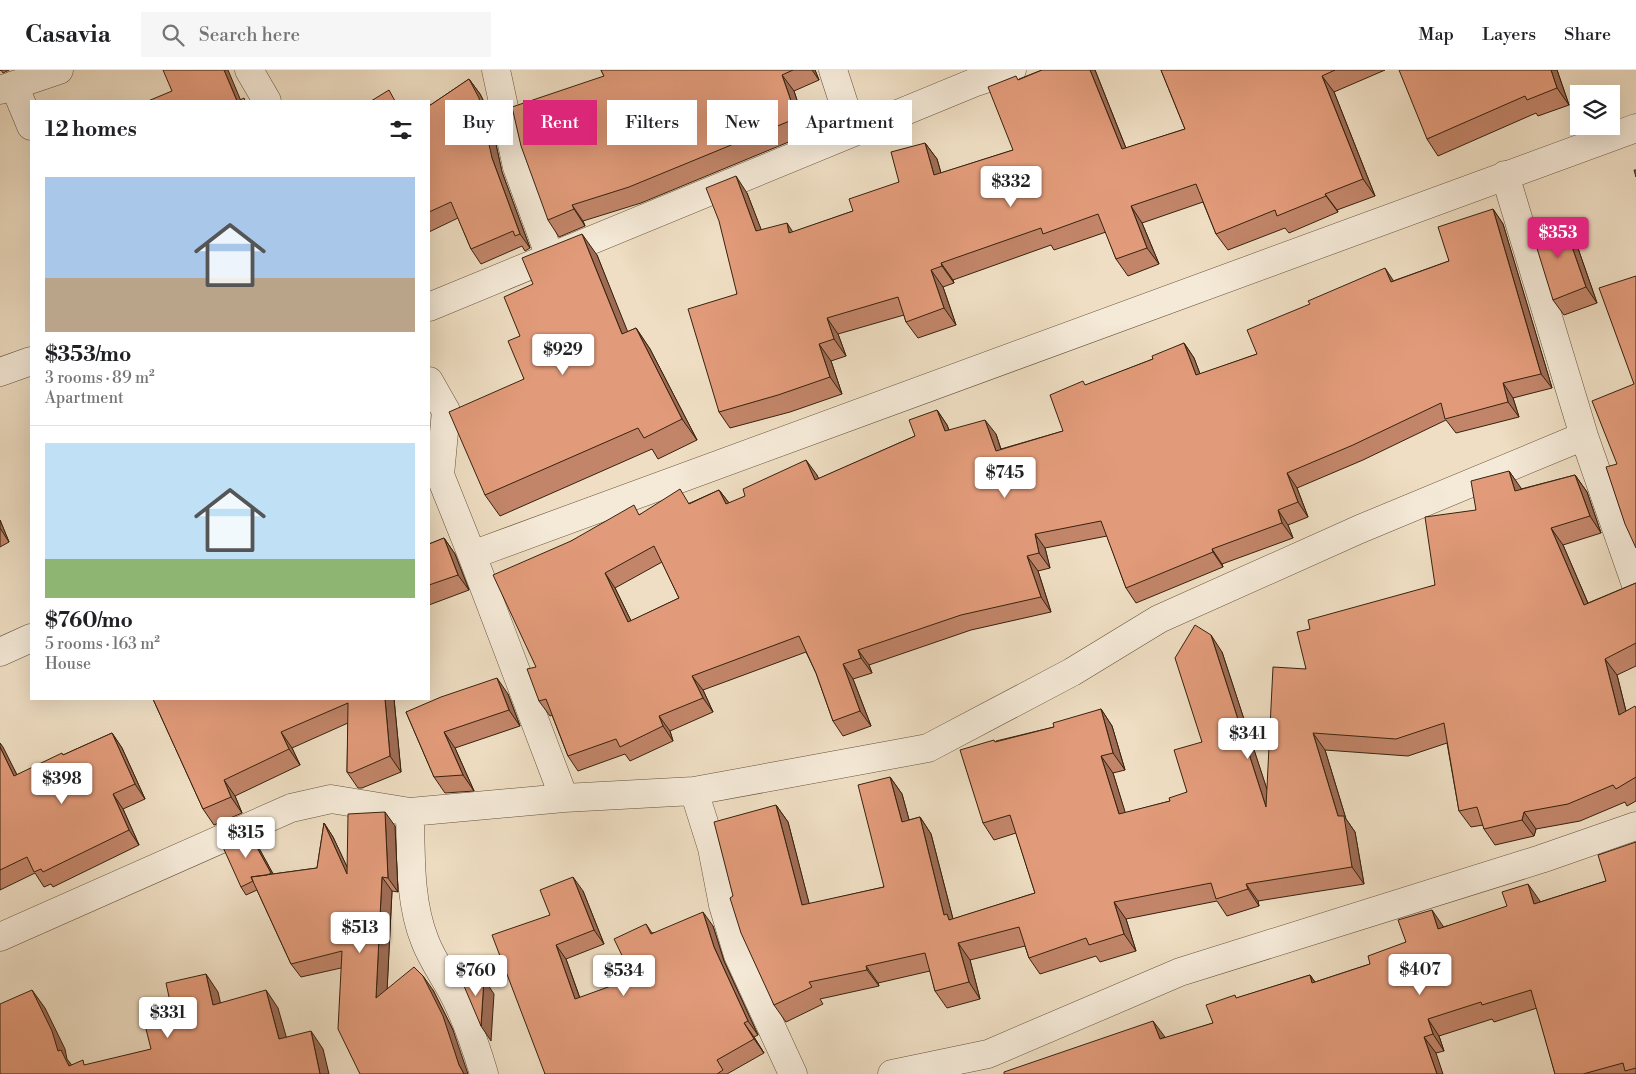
<!DOCTYPE html>
<html lang="en">
<head>
<meta charset="utf-8">
<style>
  :root { --surface:#fff; --page:#f6f6f6; --text:#202124; --muted:#757577; --line:#e0e0e0; --accent:#db2777 }
  body { margin:0; font-family:"Libre Bodoni",serif; background:var(--page); color:var(--text); height:100vh; display:flex; flex-direction:column; font-size:19px; white-space:nowrap }
  * { box-sizing:border-box; margin:0 }
  p { font-size:16px; color:var(--muted) }
  .icon { flex:none; width:28px; height:28px; fill:none; stroke:currentColor; stroke-width:2; stroke-linecap:round; stroke-linejoin:round }
  .map { position:relative; flex:1; overflow:hidden }
  .sheet { position:absolute; left:30px; top:30px; width:400px; height:600px; display:flex; flex-direction:column; background:var(--surface); border-radius:0px; box-shadow:0 5px 20px #0002 }
  .sheet>* { flex:none }
  .guide { position:absolute; left:445px; top:30px; width:475px; height:45px; display:flex; gap:10px }
  .tools { position:absolute; left:1570px; top:15px; display:grid; gap:10px }
  .tools a { display:grid; place-items:center; width:50px; height:50px; border-radius:0px; background:var(--surface); box-shadow:0 5px 20px #0002; font-size:25px }
  .price { position:absolute; translate:-50% -42px; padding:0 11px; border-radius:5px; background:#fff; color:#222; font-size:16px; line-height:32px; filter:drop-shadow(0 1px 2px #0008) }
  .price::after { content:''; position:absolute; left:50%; top:30px; width:15px; height:11px; margin-left:-8px; background:inherit; clip-path:polygon(0 0,100% 0,50% 100%) }
  .price.selected { background:var(--accent); color:#fff }
  ul { padding:0; list-style:none }
  li { display:grid; align-content:center; gap:10px; height:265px; padding:0 15px }
  li+li { border-top:1px solid var(--line) }
  li span { display:grid; place-items:center; height:155px; border-radius:0px; color:#555 }
  li>.icon { margin-inline-start:auto }
  span .icon { width:90px; height:90px; fill:#fffc; stroke-width:1 }
  li b { font-size:21px }
  h2 { display:flex; justify-content:space-between; align-items:center; height:60px; padding:0 15px; font-size:21px }
  .chip { padding:0 18px; border-radius:0px; background:var(--surface); box-shadow:0 5px 20px #0002; font-size:18px; line-height:45px }
  .chip.selected { background:var(--accent); color:#fff }
  header { display:flex; align-items:center; gap:30px; box-sizing:border-box; height:70px; padding:0 25px; background:var(--surface); border-bottom:1px solid var(--line) }
  header strong { font-size:24px }
  nav { display:flex; gap:28px; margin-inline-start:auto; font-size:18px }
  .search { width:350px; height:45px; background:var(--page); display:flex; align-items:center; gap:12px; box-sizing:border-box; padding:0 18px; border-radius:0px; color:var(--muted); font-size:19px }
  .map>svg:first-child { display:block }
</style>
</head>
<body>
<header>
<strong>Casavia</strong>
<div class="search"><svg class="icon" aria-label="search" viewBox="0 0 24 24"><circle cx="10" cy="10" r="6"/><path d="M15 15l6 6"/></svg>Search here</div>
<nav><a>Map</a><a>Layers</a><a>Share</a></nav>
</header>
<div class="map">
<svg width="1636" height="1004" viewBox="0 0 1636 1004">
  <rect width="100%" height="100%" fill="#efdec3"/>
  <filter id="stains"><feTurbulence type="fractalNoise" baseFrequency=".004" numOctaves="4"/><feColorMatrix values="0 0 0 0 .2 0 0 0 0 .09 0 0 0 0 .02 0 0 0 .5 -.17"/></filter>
  <radialGradient id="worn" r=".72"><stop offset=".6" stop-color="#630" stop-opacity="0"/><stop offset="1" stop-color="#630" stop-opacity=".3"/></radialGradient>
  <g fill="none" stroke-linecap="round" stroke-linejoin="round">
    <g stroke="#65513b" stroke-width="29">
      <path id="street" d="M249,0L267,31
        M496,0L517,97L550,187
        M833,0L853,62
        M14,15L31,56
        M0,20L59,0
        M1505,105L1584,366L1636,515
        M429,237L973,13L1012,0
        M0,302L31,291
        M429,311L446,341L440,405L472,485L1636,58
        M472,485L564,728
        M0,582L31,568
        M694,721L712,778L723,835L738,885L793,1004
        M410,742C411,784 409,832 425,871C432,890 445,907 454,925C467,950 476,977 484,1004
        M0,867L291,738L331,729L410,742L564,728L694,721L928,678L1072,602L1159,549L1360,459L1584,366
        M892,1004L988,984L1180,902L1541,789L1636,756"/>
    </g>
    <use href="#street" stroke="#f5ead8" stroke-width="28"/>
  </g>
  <path fill="#c28569" stroke="#37220e" fill-rule="evenodd" d="M0,0H9L3,3L1,0L0,1Z
    M601,0H815L819,10L794,21L808,64L641,133L583,151L585,156L559,167L548,150L604,6Z
    M1042,0H1095L1126,78L1185,59L1161,0H1385L1334,22L1375,126L1337,140L1338,142L1289,163L1285,158L1228,180L1216,164L1203,132L1142,153L1159,194L1128,206L1116,189L1106,162L1054,180L1051,175L953,210L954,213L943,217L956,255L918,268L906,252L904,245L838,264L846,286L831,291L842,324L790,342L730,358L719,342L737,224L747,123L761,160L793,162L853,141L899,112L925,73L937,89L941,103L1013,80L1019,9Z
    M1557,0L1569,35L1538,46L1536,43L1438,86L1427,69Z
    M469,9L480,24L489,42L502,102L530,178L525,181L522,176L481,194L471,179L458,148L429,162V36Z
    M1493,139L1503,154L1552,318L1513,328L1519,347L1456,363L1446,350L1363,390L1297,418L1308,447L1288,455L1293,468L1222,494L1223,497L1136,533L1126,518L1107,466L1045,478L1050,498L1038,501L1051,542L971,560L869,595L872,603L853,609L871,656L843,666L833,651L816,603L806,582L703,620L713,642L670,661L673,671L630,691L625,684L578,701L568,686L552,645L550,646L539,631L536,597L571,471L641,444L690,433L719,420L729,433L817,405L818,409L915,366L937,340L947,355L949,360L996,364L1001,379L1063,361L1086,315L1153,289L1184,273L1194,288L1200,304L1257,284L1393,211L1449,191ZM662,492L679,528L631,551L615,518Z
    M1573,164L1597,233L1564,245L1553,230Z
    M597,185L627,262L636,258L650,279L697,370L658,389L652,379L500,446L485,425L524,309L520,266Z
    M1509,401L1521,419L1575,405L1587,422L1601,463L1563,475L1588,533L1636,513V596L1617,605L1626,641L1636,638V731L1627,736L1625,732L1580,751L1536,759L1534,766L1495,775L1484,759L1483,755L1471,757L1459,741L1447,673L1408,686L1325,680L1346,749L1355,762L1364,814L1258,831L1259,836L1227,846L1217,831L1126,849L1136,881L1100,892L1096,886L1040,904L1029,888L1025,876L970,890L980,929L947,938L935,921L930,901L878,913L879,916L820,929L823,934L786,952L774,935L733,826L776,735L788,752L809,834L884,817L890,707L902,724L909,750L920,747L931,764L953,849L1035,823L1016,763L994,770L983,753L996,671L1054,657L1101,639L1112,656L1125,700L1113,703L1125,743L1170,731L1187,722L1202,672L1222,582L1267,720L1306,599L1310,559L1435,515L1476,440Z
    M0,450L9,472L0,477Z
    M444,468L455,484L469,520L429,535V474Z
    M508,624L520,656L455,678L474,721L445,723L434,707L406,642Z
    M153,629H394L401,702L362,718H358L347,702L348,653L292,678L300,695L235,726L242,743L214,755L203,739Z
    M112,663L122,678L145,729L123,739L139,775L53,817L51,814L44,817L35,803L0,820V673L17,705L63,685Z
    M324,753L333,767L347,797L395,756L398,822L392,821L387,919L433,920L453,960L341,898L301,907L291,894L257,820L246,825L241,817L255,771L273,804L317,798Z
    M1636,772V1004H1555L1537,938L1494,952L1492,949L1439,966L1444,981L1436,983L1165,968L1213,953L1237,928L1310,905L1315,912L1370,894L1406,872L1443,857L1540,831V832L1606,811Z
    M583,821L604,874L566,889L580,928L633,908L646,854L652,863L713,856L724,891L758,965L754,967L764,983L727,1004H545L550,845Z"/>
  <path fill="#9e6c55" stroke="#37220e" d="M224,0H228L241,31H237Z
    M812,0H815L819,10Z
    M1090,0H1095L1133,96L1122,79Z
    M1551,0H1557L1569,35L1557,18Z
    M782,5L794,21L808,64L797,48Z
    M1322,6L1334,22L1375,126L1363,109Z
    M469,9L480,24L489,42L502,102L530,178L520,164L492,88Z
    M925,73L937,89L946,121L934,105Z
    M736,106L747,123L768,177L756,161Z
    M1325,124L1337,140L1338,142L1326,126Z
    M572,135L583,151L585,156L574,139Z
    M1131,136L1142,153L1159,194L1147,178Z
    M1493,139L1503,154L1552,318L1541,304Z
    M1562,148L1573,164L1597,233L1586,217Z
    M787,153L798,170L789,163Z
    M582,164L597,185L637,285L622,264Z
    M941,193L953,210L954,213L942,196Z
    M1385,198L1395,213L1391,212Z
    M931,200L943,217L956,255L944,238Z
    M827,248L838,264L846,286L834,269Z
    M636,258L650,279L697,370L682,349Z
    M1184,273L1194,288L1206,320L1196,305Z
    M819,274L831,291L842,324L830,307Z
    M1503,313L1513,328L1519,347L1508,332Z
    M937,340L947,355L955,376L945,361Z
    M985,350L996,364L1006,396L996,381Z
    M806,390L817,405L826,425L815,410Z
    M1509,401L1521,418L1527,438L1515,421Z
    M1287,403L1297,418L1308,447L1298,432Z
    M1575,405L1587,422L1601,463L1590,446Z
    M719,420L730,434H726Z
    M1278,440L1288,455L1293,468L1282,453Z
    M0,450L9,472L0,458Z
    M1551,458L1563,475L1596,552L1584,535Z
    M1035,464L1045,478L1050,498L1039,483Z
    M444,468L455,484L469,520L458,505Z
    M1212,479L1222,494L1223,497L1213,482Z
    M1027,486L1038,501L1051,542L1041,527Z
    M605,503L615,518L639,567L628,552Z
    M1211,565L1222,582L1278,753L1266,737Z
    M858,580L869,595L872,603L861,588Z
    M1605,589L1617,605L1631,662L1619,645Z
    M843,594L853,609L871,656L860,641Z
    M692,606L703,620L713,642L703,628Z
    M497,608L508,624L520,656L509,640Z
    M385,629H394L401,702L390,686Z
    M1101,639L1112,656L1125,700L1113,683Z
    M659,646L670,661L673,671L663,656Z
    M281,662L292,678L300,695L289,679Z
    M444,662L455,678L474,721L463,705Z
    M112,663L122,678L145,729L135,714Z
    M1313,663L1325,680L1346,749L1355,762L1364,814L1352,797L1338,746Z
    M0,673L3,677L25,721L14,706L0,677Z
    M1101,686L1113,703L1131,761L1119,744Z
    M890,707L902,724L914,768L902,752Z
    M224,710L235,726L242,743L231,727Z
    M113,724L123,739L139,775L129,760Z
    M776,735L788,752L814,852L802,835Z
    M385,742L395,756L398,822L388,808Z
    M1524,742L1536,759L1534,766L1522,750Z
    M920,747L931,764L954,853L944,845Z
    M324,753L333,767L357,818L347,804Z
    M249,763L255,771L277,811L271,803Z
    M382,807L392,821L386,942L376,928Z
    M573,807L583,821L604,874L594,860Z
    M1246,814L1258,831L1259,836L1248,819Z
    M1528,814L1540,831L1546,851L1534,834Z
    M1114,832L1126,849L1136,881L1124,864Z
    M1432,840L1443,856L1450,876L1438,859Z
    M703,842L713,856L724,891L758,965L748,951L714,877Z
    M958,873L970,890L980,929L969,912Z
    M556,875L566,889L585,943L575,929Z
    M866,896L878,913L879,916L867,900Z
    M206,904L218,922L225,953L213,935Z
    M1310,905L1321,921L1312,913Z
    M423,906L433,920L453,960L468,1004H464L459,995Z
    M484,909L494,924L491,971L481,956Z
    M32,920L45,938L65,979L67,989L74,998L75,1004L58,981Z
    M266,920L278,938L292,987L279,969Z
    M1428,949L1439,966L1444,981L1433,964Z
    M1153,951L1165,967L1160,969Z
    M744,953L754,967L764,983L754,969Z
    M311,961L323,979L329,1004H320Z
    M1424,967L1436,983L1443,1004H1437Z"/>
  <path fill="#e29b7a" stroke="#37220e" fill-rule="evenodd" d="M163,0H224L237,31H148L172,21Z
    M601,0H793L782,5L797,48L629,117L572,135L574,139L548,150L521,76L512,37L604,6Z
    M1042,0H1090L1122,79L1185,59L1161,0H1335L1322,6L1363,109L1325,124L1326,126L1277,146L1275,140L1216,164L1196,114L1131,136L1147,178L1116,189L1098,144L1043,164L1041,158L941,193L942,196L931,200L944,238L906,252L898,227L827,248L834,269L819,274L830,307L778,325L719,342L688,239L737,224L719,151L706,118L736,106L756,161L787,153L789,163L853,141L849,129L899,112L891,82L925,73L934,105L1013,80L988,17L1016,6L1018,10Z
    M1399,0H1551L1557,18L1527,30L1525,26L1427,69Z
    M469,9L479,28L492,88L520,164L515,166L513,161L471,179L451,132L429,142V36Z
    M389,20L395,31H371Z
    M244,28L245,31H238Z
    M1634,100H1636V107Z
    M1493,139L1541,304L1503,313L1508,332L1445,349L1441,333L1353,375L1287,403L1298,432L1278,440L1282,453L1212,479L1213,482L1126,518L1101,451L1035,464L1039,483L1027,486L1041,527L961,545L858,580L861,588L843,594L860,641L833,651L816,603L799,566L692,606L703,628L659,646L663,656L620,677L616,669L568,686L546,629L539,631L527,599L536,597L493,505L571,471L634,435L639,445L680,419L689,434L719,420L726,434L745,426L743,419L806,390L815,410L915,366L909,350L937,340L945,361L985,350L996,381L1063,361L1050,325L1083,311L1085,315L1153,289L1152,286L1184,273L1196,305L1257,284L1247,260L1310,234L1308,231L1385,198L1391,212L1449,191L1438,157ZM654,476L679,528L628,552L605,503Z
    M1562,148L1586,217L1553,230L1531,159Z
    M582,164L622,264L636,258L682,349L644,368L638,358L485,425L449,342L524,309L508,271L520,266L504,227L533,214L522,188Z
    M1636,206V478L1625,454L1606,397L1617,394L1592,331L1634,314L1599,218Z
    M1509,401L1515,421L1575,405L1590,446L1551,458L1584,535L1636,513V573L1605,589L1619,645L1635,636L1636,638V707L1616,719L1613,715L1568,734L1524,742L1522,750L1484,759L1477,737L1459,741L1444,653L1396,669L1313,663L1338,746H1344L1352,797L1246,814L1248,819L1216,829L1211,813L1114,832L1124,864L1089,875L1086,868L1029,888L1019,857L958,873L969,912L935,921L925,883L866,896L867,900L809,912L812,917L774,935L741,863L730,828L733,826L714,752L776,735L802,835L884,817L858,715L890,707L902,752L920,747L944,845L947,844L949,850L1035,823L1010,745L983,753L960,680L994,670L995,672L1054,657L1053,653L1101,639L1113,683L1101,686L1119,744L1170,731L1169,728L1187,722L1174,680L1202,672L1175,588L1195,555L1211,565L1266,737L1273,597L1306,599L1297,562L1310,559L1308,550L1435,515L1425,447L1476,440L1471,411Z
    M444,468L458,505L429,515V474Z
    M497,608L509,640L444,662L463,705L434,707L406,642L441,627Z
    M153,629H385L390,686L351,703L347,702L348,633L281,662L289,679L224,710L231,727L203,739Z
    M112,663L135,714L113,724L129,760L43,802L41,799L34,802L27,787L0,800V677L14,706L62,683L63,685Z
    M385,742L388,808L382,807L376,928L414,897L423,906L443,946L459,995L464,1004H360L338,959L342,881L291,894L251,807L317,798L324,753L347,804L348,744Z
    M249,763L271,803L267,805L251,807L253,811L241,817L222,775Z
    M1636,772V998L1625,1001L1623,993L1583,1004H1555L1531,920L1482,935L1481,932L1428,949L1433,964L1424,967L1437,1004H1004V1002L1153,951L1160,969L1213,953L1206,935L1235,925L1236,928L1310,905L1312,913L1370,894L1368,886L1406,872L1398,850L1432,840L1438,859L1507,836L1502,822L1528,814L1534,834L1606,811L1598,785Z
    M573,807L594,860L556,875L575,929L633,908L614,869L646,854L651,864L703,842L714,877L748,951L744,953L754,969L717,990L723,1000L717,1004H545L492,865L550,845L540,820Z
    M206,904L213,935L266,920L279,969L311,961L320,1004H0V934L32,920L52,961L58,981L61,980L69,996L83,990L84,995L151,979L143,947L172,941L166,913Z
    M484,909L481,956L464,916Z"/>
  <rect width="100%" height="100%" filter="url(#stains)"/>
  <rect width="100%" height="100%" fill="url(#worn)"/>
</svg>
<div class="tools">
<a><svg class="icon" aria-label="layers" viewBox="0 0 24 24"><path d="M12 4l9 5-9 5-9-5zM3 14l9 5 9-5"/></svg></a>
</div>
<b class="price" style="left:1011px;top:138px">$332</b>
<b class="price selected" style="left:1558px;top:189px">$353</b>
<b class="price" style="left:563px;top:306px">$929</b>
<b class="price" style="left:1005px;top:429px">$745</b>
<b class="price" style="left:1248px;top:690px">$341</b>
<b class="price" style="left:62px;top:735px">$398</b>
<b class="price" style="left:246px;top:789px">$315</b>
<b class="price" style="left:360px;top:884px">$513</b>
<b class="price" style="left:1420px;top:926px">$407</b>
<b class="price" style="left:476px;top:927px">$760</b>
<b class="price" style="left:624px;top:927px">$534</b>
<b class="price" style="left:168px;top:969px">$331</b>
<div class="guide">
<a class="chip">Buy</a>
<a class="chip selected">Rent</a>
<a class="chip">Filters</a>
<a class="chip">New</a>
<a class="chip">Apartment</a>
</div>
<section class="sheet">
<h2>12 homes<svg class="icon" aria-label="filters" viewBox="0 0 24 24"><path d="M4 7h16M4 17h16"/><circle cx="9" cy="7" r="2"/><circle cx="15" cy="17" r="2"/></svg></h2>
<ul>
<li><span style="background:linear-gradient(#a9c7e8 65%,#b9a48a 0)"><svg class="icon" aria-label="home" viewBox="0 0 24 24"><path d="M3 11l9-7 9 7M6 9v11h12V9"/></svg></span><div><b>$353/mo</b><p>3 rooms · 89 m²</p><p>Apartment</p></div></li>
<li><span style="background:linear-gradient(#bfe0f5 75%,#8fb573 0)"><svg class="icon" aria-label="home" viewBox="0 0 24 24"><path d="M3 11l9-7 9 7M6 9v11h12V9"/></svg></span><div><b>$760/mo</b><p>5 rooms · 163 m²</p><p>House</p></div></li>
</ul>
</section>
</div>
</body>
</html>
